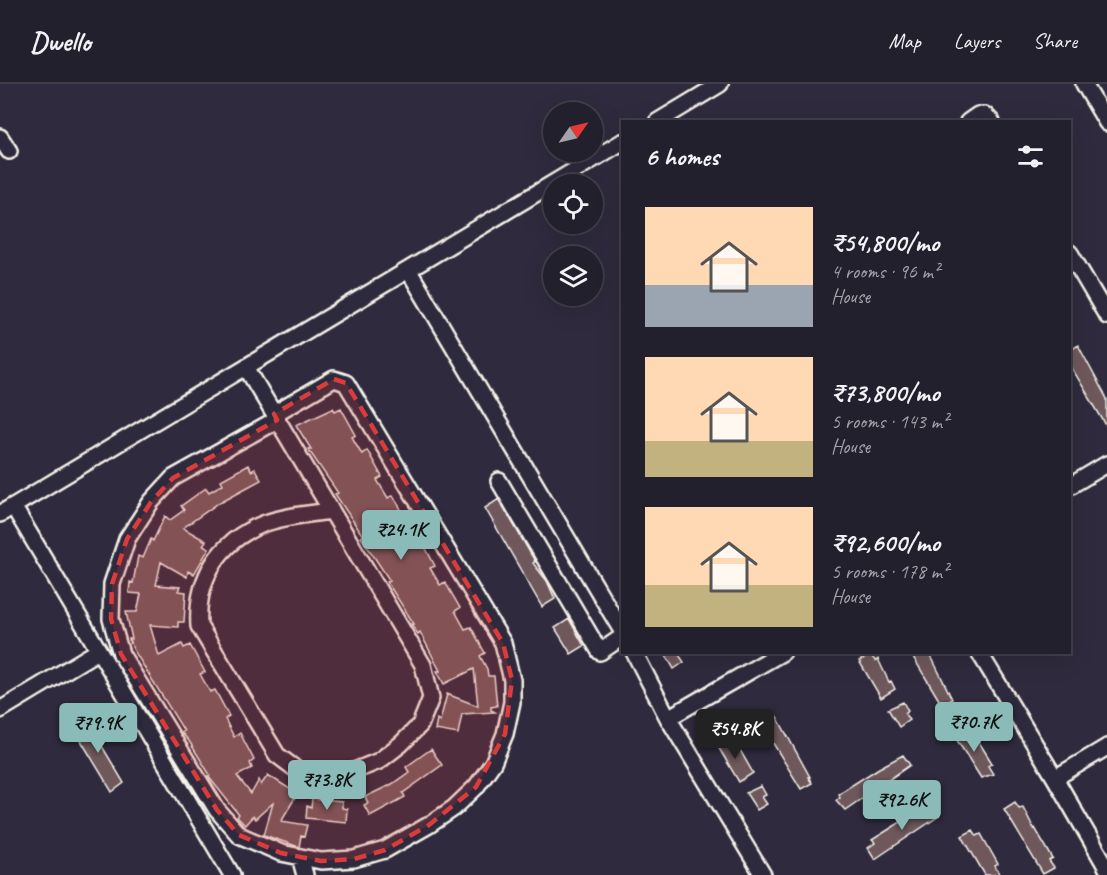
<!DOCTYPE html>
<html lang="en">
<head>
<meta charset="utf-8">
<style>
  :root { --surface:#23202e; --page:#2f2d3a; --text:#f1f3f6; --muted:#a3a3aa; --line:#403e4a; --accent:#8bbbb9 }
  body { margin:0; font-family:Caveat,sans-serif; background:var(--page); color:var(--text); height:100vh; display:flex; flex-direction:column; font-size:22px; white-space:nowrap }
  * { box-sizing:border-box; margin:0 }
  p { font-size:20px; color:var(--muted) }
  .icon { flex:none; width:33px; height:33px; fill:none; stroke:currentColor; stroke-width:2; stroke-linecap:round; stroke-linejoin:round }
  .map { position:relative; flex:1; overflow:hidden }
  .side { position:absolute; left:621px; top:36px; width:450px; height:534px; display:flex; flex-direction:column; background:var(--surface); border-radius:0px; box-shadow:0 6px 24px #0002,0 0 0 2px var(--line) }
  .side>* { flex:none }
  .needle { width:39px; rotate:56deg }
  .controls { position:absolute; left:543px; top:18px; display:grid; gap:12px }
  .controls a { display:grid; place-items:center; width:60px; height:60px; border-radius:50%; background:var(--surface); box-shadow:0 6px 24px #0002,0 0 0 2px var(--line); font-size:30px }
  .price { position:absolute; translate:-50% -51px; padding:0 14px; border-radius:6px; background:var(--accent); color:#111; font-size:20px; line-height:39px; filter:drop-shadow(0 2px 3px #0008) }
  .price::after { content:''; position:absolute; left:50%; top:36px; width:18px; height:14px; margin-left:-9px; background:inherit; clip-path:polygon(0 0,100% 0,50% 100%) }
  .price.current { background:#222; color:#fff }
  ul { padding:0; list-style:none }
  li { display:flex; align-items:center; gap:18px; height:150px; padding:0 24px }
  li span { display:grid; place-items:center; flex:none; width:168px; height:120px; border-radius:0px; color:#555 }
  li>.icon { margin-inline-start:auto }
  span .icon { width:72px; height:72px; fill:#fffc; stroke-width:1 }
  li b { font-size:26px }
  h2 { display:flex; justify-content:space-between; align-items:center; height:72px; padding:0 24px; font-size:26px }
  header { display:flex; align-items:center; gap:36px; box-sizing:border-box; height:84px; padding:0 30px; background:var(--surface); border-bottom:2px solid var(--line) }
  header strong { font-size:28px }
  nav { display:flex; gap:33px; margin-inline-start:auto; font-size:21px }
  .map>svg:first-child { display:block }
</style>
</head>
<body>
<header>
<strong>Dwello</strong>
<nav><a>Map</a><a>Layers</a><a>Share</a></nav>
</header>
<div class="map">
<svg width="1107" height="791" viewBox="0 0 1107 791">
  <rect width="100%" height="100%" fill="#2f2a3d"/>
  <filter id="ink" filterUnits="userSpaceOnUse"><feTurbulence type="fractalNoise" baseFrequency=".0167" numOctaves="2"/><feDisplacementMap in="SourceGraphic" scale="12" xChannelSelector="R" yChannelSelector="G"/><feConvolveMatrix kernelMatrix="1 2 1 2 8 2 1 2 1" color-interpolation-filters="sRGB"/></filter>
  <g filter="url(#ink)">
    <path fill="#6e595c" stroke="#f4f1e8" stroke-width="1.5" d="M1078,261L1107,315V343L1070,281V267Z
      M333,324L335,327L341,324L356,351L352,353L362,370L367,366L382,393L377,396L388,414L393,411L408,438L405,440L415,458L421,455L435,482L430,484L440,501L445,498L460,524L455,527L465,545L471,543L485,569L480,572L487,585L488,592H494L497,622L491,623V626L495,628L462,630L458,650L435,646L437,635L440,637L447,610L478,622L474,585L444,600L437,587H440L420,548L418,550L411,540H414L387,498L390,497L361,453L363,452L335,410L338,409L308,365H311L296,341Z
      M248,381L251,387L255,385L261,396L220,418L183,444L206,457L203,461L209,464L194,490L188,487L187,493L161,478L156,501L180,503L178,507L186,508L184,538H178V543L150,541L159,572L182,560L184,564L190,561L205,588L200,590L210,608L215,606L229,632L225,635L234,653L240,649L254,676L250,679L252,684L237,692L251,710L259,696L261,701L268,691L293,707L291,711L295,714L281,737L307,741L304,753L301,752L299,763L264,751L273,719L255,735L253,732L245,741L237,733L239,731L208,692L210,691L189,657L181,648L184,647L133,565L129,555H132L126,528H137L141,510L129,509L130,498L133,499L138,472L143,474L151,455L153,457L165,432L170,436L184,426L181,422L206,404L209,408L223,400L221,396Z
      M499,415L532,472L535,478L533,479L547,497L555,515L542,523L485,424Z
      M569,535L584,562L571,570L555,544Z
      M664,568H677L684,578L674,585Z
      M910,568H929L952,615L942,621Z
      M871,571L875,577L878,575L889,598L891,597L895,605L881,614L859,577Z
      M903,618L908,627L905,630L909,636L899,643L888,625Z
      M771,629L773,633L776,631L810,693H808L812,699L801,705L760,638Z
      M84,632L124,699L112,708L71,640Z
      M963,643L968,652L974,650L992,679L988,682L993,690L981,694L953,650Z
      M728,655L733,661L736,659L753,689L739,698L717,661Z
      M431,665L442,681L403,709L405,713L370,732L364,721L368,719L365,713L392,700L409,688L406,683Z
      M903,671L910,681L845,726L836,716L840,713L838,710L879,684Z
      M761,702L766,711L762,713L767,720L757,726L746,709Z
      M312,715L342,718V724L347,725L346,738L306,734L307,722L311,724Z
      M1015,718L1019,724L1023,723L1034,745L1035,744L1053,775L1049,777L1054,784L1043,790L1004,725Z
      M932,722L939,732L875,775L868,764L875,759L872,756L923,724L925,727Z
      M973,746L977,752L981,750L998,780L995,782L1000,791H985L962,752Z"/>
    <g fill="none" stroke-linecap="round" stroke-linejoin="round">
      <g stroke="#f4f1e8" stroke-width="20">
        <path id="minor" d="M1084,0L1107,39
          M657,38L720,0
          M968,38L978,31H985L992,38
          M0,53L9,67
          M1070,169L1107,232
          M409,187L622,547
          M246,283L423,581L431,614L420,641L401,660L379,677L344,691L320,693L297,686L277,671L199,542C196,495 218,458 263,440C284,432 309,430 331,427
          M274,330L334,295L346,299L503,559L512,596V618L505,650L493,679L476,703L454,724L429,741L385,766L354,775L321,777L281,769L239,751L217,726L121,570L111,535L112,500L127,455L151,418L173,394L277,336
          M499,397L600,568L622,553
          M1070,402L1107,380
          M13,422L232,791
          M0,430L622,58
          M634,568L668,634L763,791
          M979,568L1055,694L1107,784
          M0,626L98,567
          M668,634L783,568
          M1055,694L1107,663
          M300,773L305,791"/>
      </g>
      <use href="#minor" stroke="#2f2a3d" stroke-width="15"/>
    </g>
  </g>
  <path fill="#d93c3b" fill-opacity="0.2" stroke="#d93c3b" stroke-width="4.5" stroke-dasharray="12 8" stroke-linejoin="round" d="M334,295L346,299L503,559L512,596L505,650L476,703L429,741L385,766L354,775L321,777L281,769L239,751L217,726L121,570L111,535L112,500L127,455L151,418L173,394L277,336L274,330Z"/>
</svg>
<div class="controls">
<a><svg class="needle" viewBox="-14 -14 28 28"><path d="M0-13l5 13h-10z" fill="#e53935"/><path d="M0 13l5-13h-10z" fill="#a3a3aa"/></svg></a>
<a><svg class="icon" aria-label="locate" viewBox="0 0 24 24"><circle cx="12" cy="12" r="6"/><path d="M12 2v4M12 18v4M2 12h4M18 12h4"/></svg></a>
<a><svg class="icon" aria-label="layers" viewBox="0 0 24 24"><path d="M12 4l9 5-9 5-9-5zM3 14l9 5 9-5"/></svg></a>
</div>
<b class="price" style="left:401px;top:477px">₹24.1K</b>
<b class="price" style="left:974px;top:669px">₹70.7K</b>
<b class="price" style="left:98px;top:670px">₹79.9K</b>
<b class="price current" style="left:735px;top:676px">₹54.8K</b>
<b class="price" style="left:327px;top:727px">₹73.8K</b>
<b class="price" style="left:902px;top:747px">₹92.6K</b>
<section class="side">
<h2>6 homes<svg class="icon" aria-label="filters" viewBox="0 0 24 24"><path d="M4 7h16M4 17h16"/><circle cx="9" cy="7" r="2"/><circle cx="15" cy="17" r="2"/></svg></h2>
<ul>
<li><span style="background:linear-gradient(#ffd9b3 65%,#9aa5b1 0)"><svg class="icon" aria-label="home" viewBox="0 0 24 24"><path d="M3 11l9-7 9 7M6 9v11h12V9"/></svg></span><div><b>₹54,800/mo</b><p>4 rooms · 96 m²</p><p>House</p></div></li>
<li><span style="background:linear-gradient(#ffd9b3 70%,#c2b280 0)"><svg class="icon" aria-label="home" viewBox="0 0 24 24"><path d="M3 11l9-7 9 7M6 9v11h12V9"/></svg></span><div><b>₹73,800/mo</b><p>5 rooms · 143 m²</p><p>House</p></div></li>
<li><span style="background:linear-gradient(#ffd9b3 65%,#c2b280 0)"><svg class="icon" aria-label="home" viewBox="0 0 24 24"><path d="M3 11l9-7 9 7M6 9v11h12V9"/></svg></span><div><b>₹92,600/mo</b><p>5 rooms · 178 m²</p><p>House</p></div></li>
</ul>
</section>
</div>
</body>
</html>
